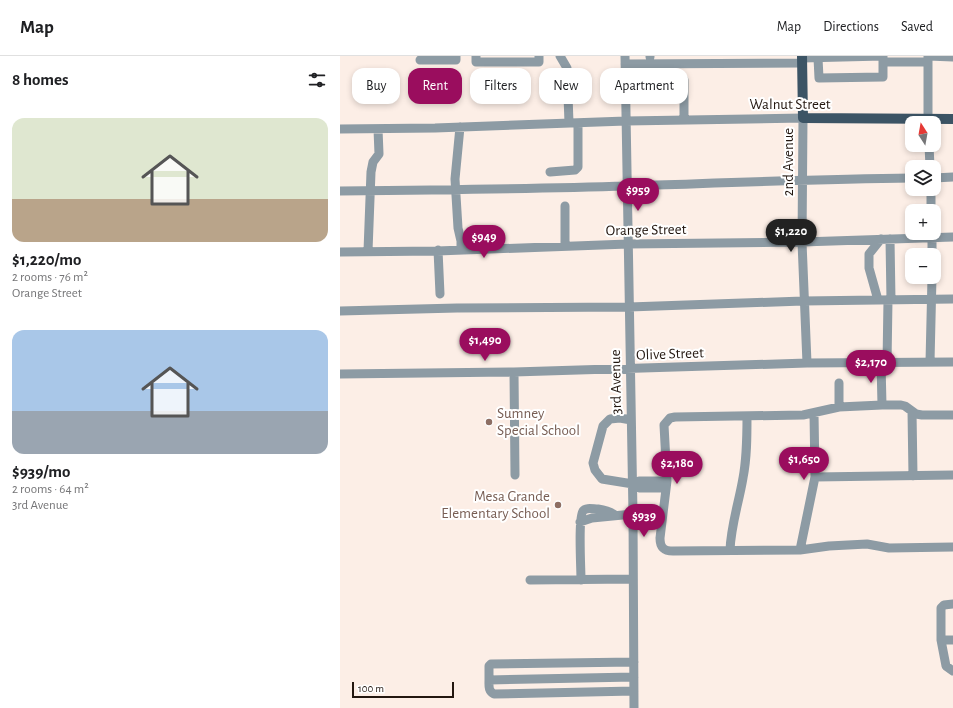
<!DOCTYPE html>
<html lang="en">
<head>
<meta charset="utf-8">
<style>
  :root { --surface:#fff; --page:#f6f6f6; --text:#202124; --muted:#757577; --line:#e0e0e0; --accent:#9a0d5e }
  body { margin:0; font-family:"Alegreya Sans",sans-serif; background:var(--page); color:var(--text); height:100vh; display:flex; flex-direction:column; font-size:15px; white-space:nowrap }
  * { box-sizing:border-box; margin:0 }
  p { font-size:13px; color:var(--muted) }
  .icon { flex:none; width:22px; height:22px; fill:none; stroke:currentColor; stroke-width:2; stroke-linecap:round; stroke-linejoin:round }
  .map { position:relative; flex:1; overflow:hidden }
  .panel { display:flex; flex-direction:column; background:var(--surface); width:340px }
  .panel>* { flex:none }
  .hud { position:absolute; left:12px; top:12px; width:380px; height:36px; display:flex; gap:8px }
  .needle { width:26px; rotate:349deg }
  .fabs { position:absolute; left:565px; top:60px; display:grid; gap:8px }
  .fabs a { display:grid; place-items:center; width:36px; height:36px; border-radius:8px; background:var(--surface); box-shadow:0 2px 6px #0003; font-size:20px }
  .scale { position:absolute; left:12px; bottom:10px; width:102px; box-sizing:border-box; padding-left:4px; border:2px solid #231710; border-top:0; font-size:11px; line-height:14px; white-space:nowrap; color:#231710; -webkit-text-stroke:3px #fff; paint-order:stroke }
  .price { position:absolute; translate:-50% -34px; padding:0 9px; border-radius:14px; background:var(--accent); color:#fff; font-size:13px; line-height:26px; filter:drop-shadow(0 1px 2px #0008) }
  .price::after { content:''; position:absolute; left:50%; top:24px; width:12px; height:9px; margin-left:-6px; background:inherit; clip-path:polygon(0 0,100% 0,50% 100%) }
  .price.current { background:#222; color:#fff }
  ul { padding:0; list-style:none }
  li { display:grid; align-content:center; gap:8px; height:212px; padding:0 12px }
  li span { display:grid; place-items:center; height:124px; border-radius:12px; color:#555 }
  li>.icon { margin-inline-start:auto }
  span .icon { width:72px; height:72px; fill:#fffc; stroke-width:1 }
  li b { font-size:17px }
  h2 { display:flex; justify-content:space-between; align-items:center; height:48px; padding:0 12px; font-size:17px }
  .chip { padding:0 14px; border-radius:12px; background:var(--surface); box-shadow:0 2px 6px #0003; font-size:14px; line-height:36px }
  .chip.current { background:var(--accent); color:#fff }
  header { display:flex; align-items:center; gap:24px; box-sizing:border-box; height:56px; padding:0 20px; background:var(--surface); border-bottom:1px solid var(--line) }
  header strong { font-size:19px }
  nav { display:flex; gap:22px; margin-inline-start:auto; font-size:14px }
  main { display:flex; flex:1; min-height:0 }
  .map>svg:first-child { display:block }
</style>
</head>
<body>
<header>
<strong>Map</strong>
<nav><a>Map</a><a>Directions</a><a>Saved</a></nav>
</header>
<main>
<section class="panel">
<h2>8 homes<svg class="icon" aria-label="filters" viewBox="0 0 24 24"><path d="M4 7h16M4 17h16"/><circle cx="9" cy="7" r="2"/><circle cx="15" cy="17" r="2"/></svg></h2>
<ul>
<li><span style="background:linear-gradient(#dfe7d0 65%,#b9a48a 0)"><svg class="icon" aria-label="home" viewBox="0 0 24 24"><path d="M3 11l9-7 9 7M6 9v11h12V9"/></svg></span><div><b>$1,220/mo</b><p>2 rooms · 76 m²</p><p>Orange Street</p></div></li>
<li><span style="background:linear-gradient(#a9c7e8 65%,#9aa5b1 0)"><svg class="icon" aria-label="home" viewBox="0 0 24 24"><path d="M3 11l9-7 9 7M6 9v11h12V9"/></svg></span><div><b>$939/mo</b><p>2 rooms · 64 m²</p><p>3rd Avenue</p></div></li>
</ul>
</section>
<div class="map">
<svg width="613" height="652" viewBox="0 0 613 652">
  <rect width="100%" height="100%" fill="#fceee6"/>
  <g fill="none" stroke-linecap="round" stroke-linejoin="round">
    <path stroke="#8d9ba4" stroke-width="9" d="M136,0V6H199V0
      M220,0L227,12L229,67
      M285,0L293,458L294,652
      M310,0V1
      M462,2L543,0
      M478,2L479,22L543,21V0
      M80,4H116V0
      M543,6H588
      M285,8L462,7
      M328,24H344V64
      M588,67V0L613,1
      M120,71L115,123L118,172L121,185V194
      M0,73L95,72L286,65L463,62L462,186L467,307
      M589,89L590,111
      M210,116L235,114L238,111V67
      M594,122L613,121
      M591,133V155
      M0,135C96,134 192,133 288,130C382,127 477,123 572,122
      M225,150V190
      M550,183L551,244
      M98,194L100,238
      M28,195L31,116L33,106L39,98L38,73
      M0,196L97,195L288,188L462,186L613,181
      M592,199V177
      M538,244L529,212V198L541,183
      M0,255L117,252L289,251L463,245L613,243
      M590,306L592,221
      M541,307L542,349
      M547,307L548,244
      M174,316L175,419
      M0,318L174,316L467,307L613,306
      M499,351V327
      M572,355L573,420
      M613,359H582L576,358L565,350L561,349H542L499,351L463,359L335,361L330,362L324,369L327,425L320,482C320,492 324,495 333,495L460,494L489,490L527,488L549,492L613,491
      M291,364L280,362L270,363L263,370L253,407L255,414L262,423L293,428L300,432H326
      M475,421L613,419
      M293,428L299,425H327
      M240,466L252,462L293,458
      M390,494C391,469 399,446 403,422C407,401 407,381 407,360
      M460,494L475,421L474,357
      M190,524L293,523
      M241,524C241,512 238,462 243,455C246,451 253,453 258,453C264,454 270,455 275,459
      M613,548L604,549L601,552V584L606,610L613,615
      M601,584H613
      M294,621L149,624C149,630 148,635 154,638L294,635
      M149,624V610L151,608L294,606"/>
    <path stroke="#3c5465" stroke-width="10" d="M462,0L463,62L613,63"/>
  </g>
  <g fill="#8d6e63" stroke="#fff" stroke-width="1.5">
    <circle cx="149" cy="366" r="4"/>
    <circle cx="218" cy="449" r="4"/>
  </g>
  <g text-anchor="middle" dominant-baseline="central" stroke-width="4" stroke-linejoin="round" paint-order="stroke">
    <g font-size="15" fill="#231710" stroke="#fff">
      <text x="450" y="48">Walnut Street</text>
      <text transform="translate(448 106) rotate(-90)">2nd Avenue</text>
      <text transform="translate(306 174) rotate(-1)">Orange Street</text>
      <text transform="translate(330 298) rotate(-2)">Olive Street</text>
      <text transform="translate(276 326) rotate(-91)">3rd Avenue</text>
    </g>
    <g font-size="15" fill="#785e54" stroke="#fff" text-anchor="start">
      <text x="157" y="357">Sumney<tspan x="157" dy="17">Special School</tspan></text>
      <text x="210" y="440" text-anchor="end">Mesa Grande<tspan x="210" dy="17">Elementary School</tspan></text>
    </g>
  </g>
</svg>
<div class="fabs">
<a><svg class="needle" viewBox="-14 -14 28 28"><path d="M0-13l5 13h-10z" fill="#e53935"/><path d="M0 13l5-13h-10z" fill="#757577"/></svg></a>
<a><svg class="icon" aria-label="layers" viewBox="0 0 24 24"><path d="M12 4l9 5-9 5-9-5zM3 14l9 5 9-5"/></svg></a>
<a>+</a>
<a>−</a>
</div>
<div class="scale">100 m</div>
<b class="price" style="left:298px;top:156px">$959</b>
<b class="price current" style="left:451px;top:197px">$1,220</b>
<b class="price" style="left:144px;top:203px">$949</b>
<b class="price" style="left:145px;top:306px">$1,490</b>
<b class="price" style="left:531px;top:328px">$2,170</b>
<b class="price" style="left:464px;top:425px">$1,650</b>
<b class="price" style="left:337px;top:429px">$2,180</b>
<b class="price" style="left:304px;top:482px">$939</b>
<div class="hud">
<a class="chip">Buy</a>
<a class="chip current">Rent</a>
<a class="chip">Filters</a>
<a class="chip">New</a>
<a class="chip">Apartment</a>
</div>
</div>
</main>
</body>
</html>
